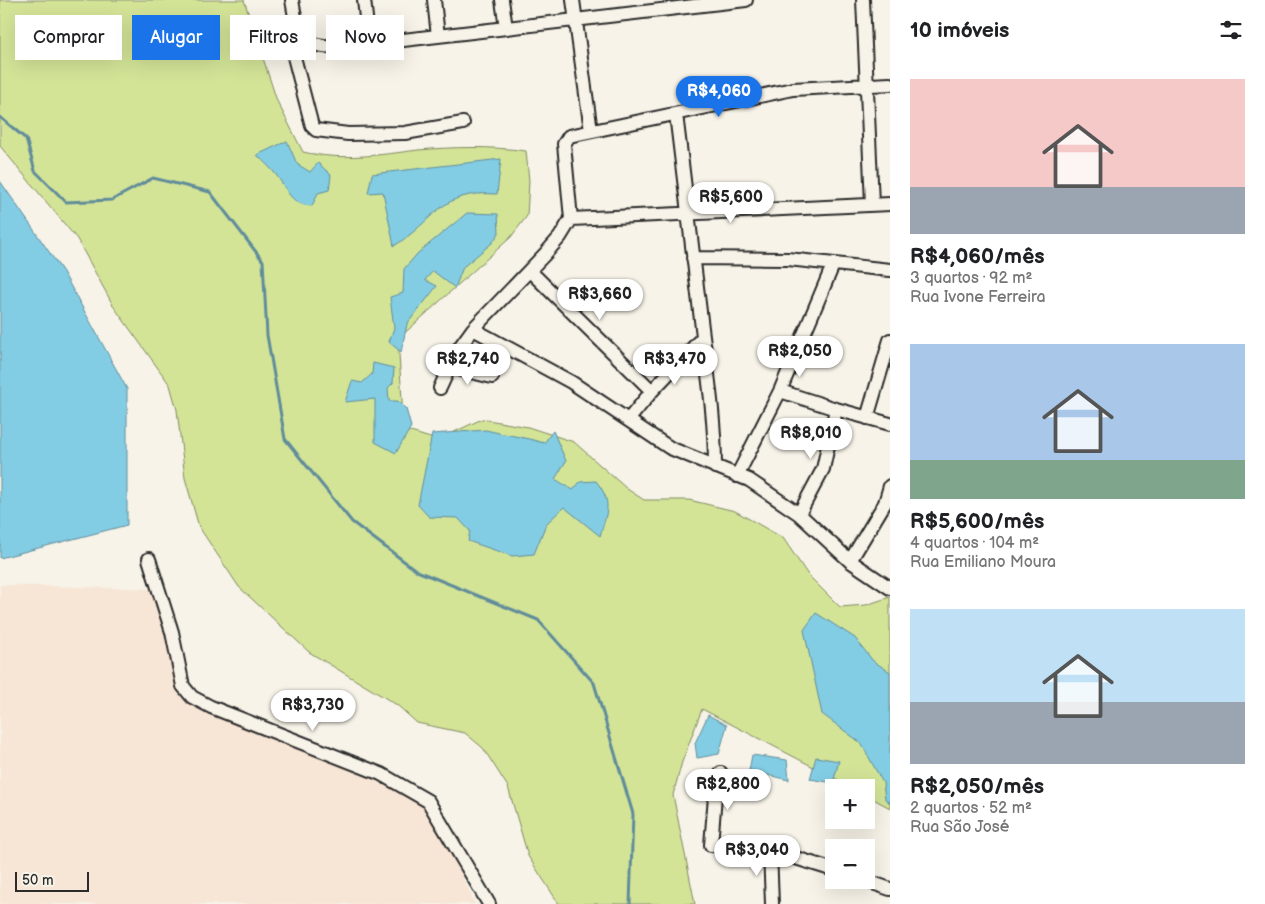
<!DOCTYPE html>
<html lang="pt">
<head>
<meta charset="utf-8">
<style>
  :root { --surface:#fff; --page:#f6f6f6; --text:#202124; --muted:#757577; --accent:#1a73e8 }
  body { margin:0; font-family:"Balsamiq Sans",sans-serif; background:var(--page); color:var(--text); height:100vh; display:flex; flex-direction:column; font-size:19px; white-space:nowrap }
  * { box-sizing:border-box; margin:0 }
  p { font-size:16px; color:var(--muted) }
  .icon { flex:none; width:28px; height:28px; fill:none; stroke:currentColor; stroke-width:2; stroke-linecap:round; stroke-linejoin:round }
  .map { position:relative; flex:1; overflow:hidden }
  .side { display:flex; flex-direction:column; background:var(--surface); width:375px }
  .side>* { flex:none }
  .banner { position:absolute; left:15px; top:15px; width:475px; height:45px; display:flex; gap:10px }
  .controls { position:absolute; left:825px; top:779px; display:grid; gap:10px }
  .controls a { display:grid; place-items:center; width:50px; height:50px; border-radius:0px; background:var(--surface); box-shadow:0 5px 20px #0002; font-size:25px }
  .scale { position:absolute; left:15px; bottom:12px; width:74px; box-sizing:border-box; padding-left:5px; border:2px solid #2b2b2b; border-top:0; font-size:14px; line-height:18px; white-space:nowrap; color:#2b2b2b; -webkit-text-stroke:4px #f7f3e8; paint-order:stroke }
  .price { position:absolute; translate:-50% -42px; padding:0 11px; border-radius:18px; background:#fff; color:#222; font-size:16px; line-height:32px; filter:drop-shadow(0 1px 2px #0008) }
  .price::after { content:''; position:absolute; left:50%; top:30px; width:15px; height:11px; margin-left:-8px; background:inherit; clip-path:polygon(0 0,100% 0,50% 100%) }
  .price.active { background:var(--accent); color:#fff }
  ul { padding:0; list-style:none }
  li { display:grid; align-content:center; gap:10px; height:265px; padding:0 20px }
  li span { display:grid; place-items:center; height:155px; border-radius:0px; color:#555 }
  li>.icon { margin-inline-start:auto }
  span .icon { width:90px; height:90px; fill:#fffc; stroke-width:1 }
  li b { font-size:21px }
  h2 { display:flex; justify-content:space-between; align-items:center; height:60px; padding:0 20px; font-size:21px }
  .pill { padding:0 18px; border-radius:0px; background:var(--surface); box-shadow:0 5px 20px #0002; font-size:18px; line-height:45px }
  .pill.active { background:var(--accent); color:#fff }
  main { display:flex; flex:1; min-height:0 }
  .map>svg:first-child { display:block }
</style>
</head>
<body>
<main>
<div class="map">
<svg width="890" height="904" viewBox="0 0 890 904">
  <rect width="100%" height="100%" fill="#f7f3e8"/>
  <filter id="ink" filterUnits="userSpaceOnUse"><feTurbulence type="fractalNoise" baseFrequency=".02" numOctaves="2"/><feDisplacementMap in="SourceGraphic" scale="10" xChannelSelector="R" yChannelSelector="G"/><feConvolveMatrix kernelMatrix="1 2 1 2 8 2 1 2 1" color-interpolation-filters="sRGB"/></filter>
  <g filter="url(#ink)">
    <path fill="#f7e5d5" d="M0,585L155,589L192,701L428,803L475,904H0Z"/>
    <path fill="#d3e497" stroke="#7f8861" d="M0,0H244L277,101L303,152C342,161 379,155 418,150C453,147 491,146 526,151L529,181L527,216L511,237L398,339L404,430L437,440L482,419L528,427L574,442L627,489L644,500H689L735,511L783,538L808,575L840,607L866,605L890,597V808L866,795V788L852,787L702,709L682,762L673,795L695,904H559L528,856L508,787L483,748L465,733L417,723L397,705L309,652L239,587L199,527L185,478L177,410L170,385L114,307L77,239L0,146Z"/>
    <path fill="#83cde4" stroke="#608c9a" d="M287,141L297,164L310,172L318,163L331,175L329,190L318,193L312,206C291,205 288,191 277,176C272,169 264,162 257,155Z
      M501,159L497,194C439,190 436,220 394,246L383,192L368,193L372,174Z
      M0,181L63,272L127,389V525L0,558Z
      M467,213L498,214L499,233L492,243L463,267L455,288L433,271L425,280L437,286L407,324L401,352L389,342L394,328L390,297L403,293L404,269L418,253Z
      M373,363L394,368L393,383L388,388L389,401H398L406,409L411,427L396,453L375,442V399L345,402L352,381L362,383L372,374Z
      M486,430C505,435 525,437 544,443L553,431L566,461L555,479L573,490L580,482L596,481C613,502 607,512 600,536L564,507L546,524L534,554L512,556L468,541L470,531L458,518L429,517L418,505L432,434Z
      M816,613L855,638L873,661L890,672V803L885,799L883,783L861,743L822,714L804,630Z
      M708,715L727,725L719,754L697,758L695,743Z
      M752,755L787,760L789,780L749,771Z
      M816,757L839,761L833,783L810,779Z"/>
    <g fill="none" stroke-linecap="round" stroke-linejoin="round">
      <path stroke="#608c9a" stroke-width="3" d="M0,117L26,139L35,171L66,202L112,200L153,178L210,192L263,261L267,335L285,439L352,522L417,571L538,620L594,683L633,814L630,904"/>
      <g stroke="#2b2b2b" stroke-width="16">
        <path id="minor" d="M292,0C294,10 295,22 299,31C309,54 349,45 369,44L746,0
          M364,0L369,44
          M434,0L438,36
          M502,0L506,28
          M573,0L591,131
          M863,0L872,204
          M303,36L296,44L293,53L312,126L316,130L348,134L405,133L463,123
          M676,114C684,185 693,256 702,328C708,375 715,420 715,467
          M571,219L890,204
          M693,258L788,259L890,270
          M530,271L652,391
          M473,329L571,382L670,448L749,480L799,514L850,561L890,588
          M450,367L492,377
          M440,388L457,351L473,329L545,254L560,237L571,219L564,144L569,136L793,89L890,84
          M780,391L836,409L890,424
          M867,418L890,340
          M629,419L652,391L703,337
          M737,476L780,391L833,265
          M799,514L823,469L836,409
          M149,559L172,632L183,686L192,697L211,707L381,774L428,801L489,904
          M850,561L885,503L890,486
          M721,773L715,796L711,845L770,850L834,870
          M770,850L772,904
          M864,880L890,889"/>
      </g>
      <use href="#minor" stroke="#f7f3e8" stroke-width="12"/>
    </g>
  </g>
</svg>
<div class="controls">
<a>+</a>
<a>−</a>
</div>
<div class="scale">50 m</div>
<b class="price active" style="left:719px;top:118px">R$4,060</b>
<b class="price" style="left:731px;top:224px">R$5,600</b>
<b class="price" style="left:600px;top:321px">R$3,660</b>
<b class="price" style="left:800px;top:378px">R$2,050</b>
<b class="price" style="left:468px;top:386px">R$2,740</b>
<b class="price" style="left:675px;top:386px">R$3,470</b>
<b class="price" style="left:811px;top:460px">R$8,010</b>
<b class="price" style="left:313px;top:732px">R$3,730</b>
<b class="price" style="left:728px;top:811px">R$2,800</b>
<b class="price" style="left:757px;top:877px">R$3,040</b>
<div class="banner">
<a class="pill">Comprar</a>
<a class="pill active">Alugar</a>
<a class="pill">Filtros</a>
<a class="pill">Novo</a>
</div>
</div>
<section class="side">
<h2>10 imóveis<svg class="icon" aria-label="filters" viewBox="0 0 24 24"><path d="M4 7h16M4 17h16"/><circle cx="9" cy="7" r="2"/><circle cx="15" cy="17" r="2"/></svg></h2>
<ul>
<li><span style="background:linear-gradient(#f6c9c9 70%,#9aa5b1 0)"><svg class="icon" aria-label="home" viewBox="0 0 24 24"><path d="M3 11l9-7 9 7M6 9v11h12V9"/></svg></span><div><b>R$4,060/mês</b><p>3 quartos · 92 m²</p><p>Rua Ivone Ferreira</p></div></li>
<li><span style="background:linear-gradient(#a9c7e8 75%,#7fa58c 0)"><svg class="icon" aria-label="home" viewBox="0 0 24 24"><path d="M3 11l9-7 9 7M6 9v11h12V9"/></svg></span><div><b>R$5,600/mês</b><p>4 quartos · 104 m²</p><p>Rua Emiliano Moura</p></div></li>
<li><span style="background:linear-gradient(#bfe0f5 60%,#9aa5b1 0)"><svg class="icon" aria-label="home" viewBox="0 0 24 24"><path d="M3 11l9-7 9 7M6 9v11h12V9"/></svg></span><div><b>R$2,050/mês</b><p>2 quartos · 52 m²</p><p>Rua São José</p></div></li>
</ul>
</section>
</main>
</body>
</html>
